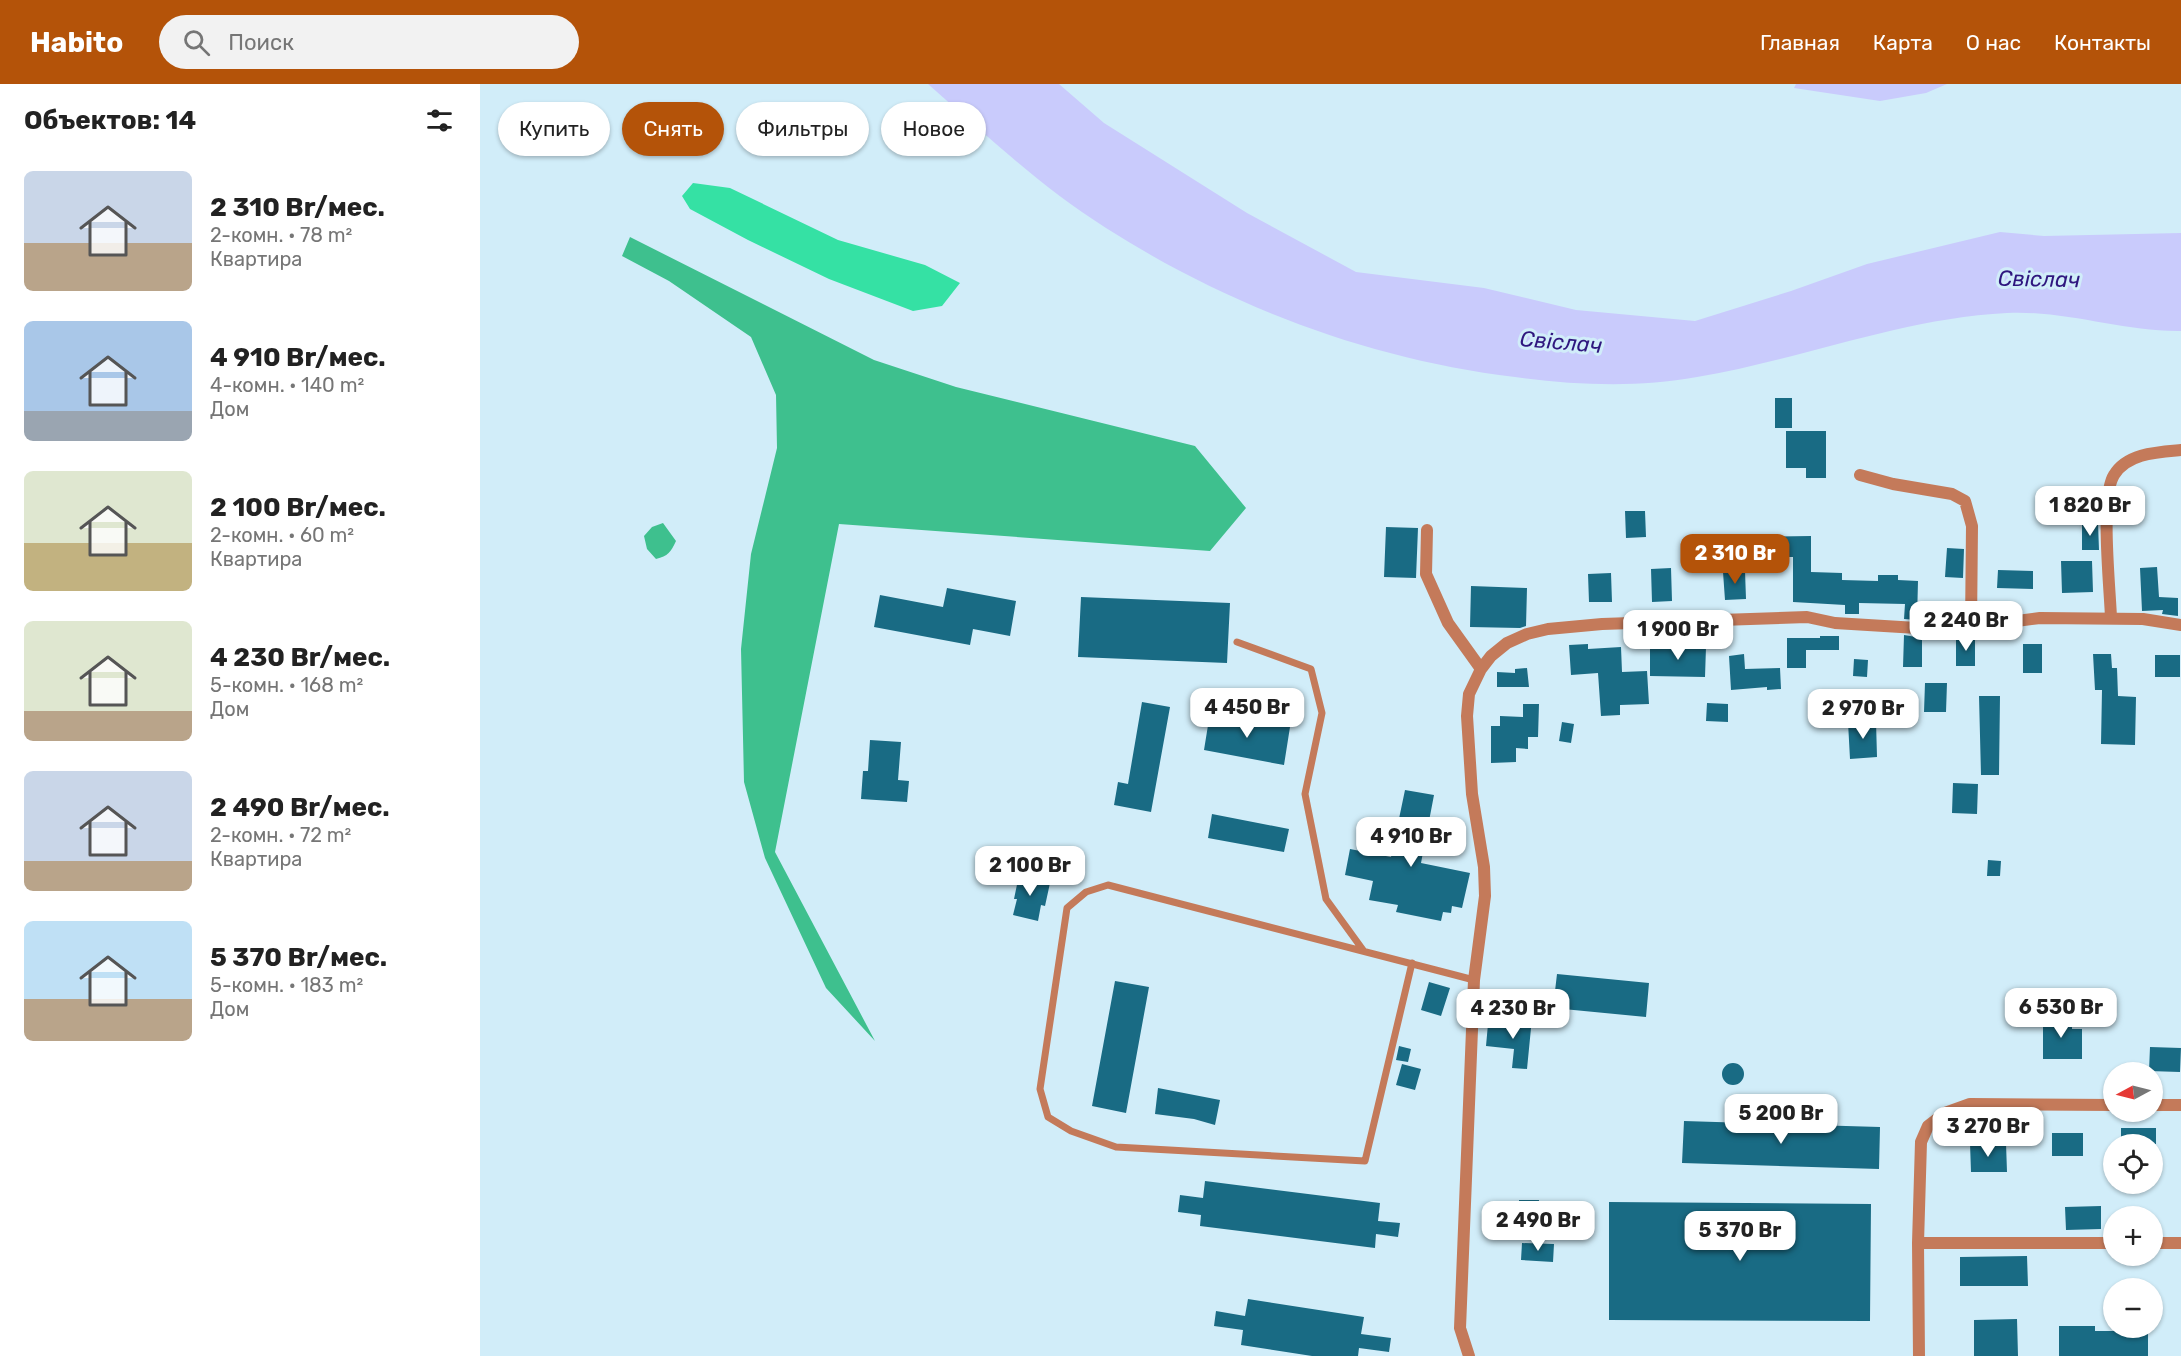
<!DOCTYPE html>
<html lang="ru">
<head>
<meta charset="utf-8">
<style>
  :root { --surface:#fff; --page:#f2f2f2; --text:#222; --muted:#767676; --accent:#b45309 }
  body { margin:0; font-family:Rubik,sans-serif; background:var(--page); color:var(--text); height:100vh; display:flex; flex-direction:column; font-size:22px; white-space:nowrap }
  * { box-sizing:border-box; margin:0 }
  p { font-size:20px; color:var(--muted) }
  .icon { flex:none; width:33px; height:33px; fill:none; stroke:currentColor; stroke-width:2; stroke-linecap:round; stroke-linejoin:round }
  .map { position:relative; flex:1; overflow:hidden }
  .side { display:flex; flex-direction:column; background:var(--surface); width:480px }
  .side>* { flex:none }
  .top-card { position:absolute; left:18px; top:18px; width:570px; height:54px; display:flex; gap:12px }
  .needle { width:39px; rotate:263deg }
  .fabs { position:absolute; left:1623px; top:978px; display:grid; gap:12px }
  .fabs a { display:grid; place-items:center; width:60px; height:60px; border-radius:50%; background:var(--surface); box-shadow:0 2px 4px #0004; font-size:30px }
  .price { position:absolute; translate:-50% -51px; padding:0 14px; border-radius:12px; background:#fff; color:#222; font-size:20px; line-height:39px; filter:drop-shadow(0 2px 3px #0008) }
  .price::after { content:''; position:absolute; left:50%; top:36px; width:18px; height:14px; margin-left:-9px; background:inherit; clip-path:polygon(0 0,100% 0,50% 100%) }
  .price.selected { background:var(--accent); color:#fff }
  ul { padding:0; list-style:none }
  li { display:flex; align-items:center; gap:18px; height:150px; padding:0 24px }
  li span { display:grid; place-items:center; flex:none; width:168px; height:120px; border-radius:9px; color:#555 }
  li>.icon { margin-inline-start:auto }
  span .icon { width:72px; height:72px; fill:#fffc; stroke-width:1 }
  li b { font-size:26px }
  h2 { display:flex; justify-content:space-between; align-items:center; height:72px; padding:0 24px; font-size:26px }
  .tag { padding:0 21px; border-radius:27px; background:var(--surface); box-shadow:0 2px 4px #0004; font-size:21px; line-height:54px }
  .tag.selected { background:var(--accent); color:#fff }
  header { display:flex; align-items:center; gap:36px; box-sizing:border-box; height:84px; padding:0 30px; background:var(--accent); color:#fff }
  header strong { font-size:28px }
  nav { display:flex; gap:33px; margin-inline-start:auto; font-size:21px }
  .search { width:420px; height:54px; background:var(--page); display:flex; align-items:center; gap:15px; box-sizing:border-box; padding:0 21px; border-radius:33px; color:var(--muted); font-size:22px }
  main { display:flex; flex:1; min-height:0 }
  .map>svg:first-child { display:block }
</style>
</head>
<body>
<header>
<strong>Habito</strong>
<div class="search"><svg class="icon" aria-label="search" viewBox="0 0 24 24"><circle cx="10" cy="10" r="6"/><path d="M15 15l6 6"/></svg>Поиск</div>
<nav><a>Главная</a><a>Карта</a><a>О нас</a><a>Контакты</a></nav>
</header>
<main>
<section class="side">
<h2>Объектов: 14<svg class="icon" aria-label="filters" viewBox="0 0 24 24"><path d="M4 7h16M4 17h16"/><circle cx="9" cy="7" r="2"/><circle cx="15" cy="17" r="2"/></svg></h2>
<ul>
<li><span style="background:linear-gradient(#c9d6e8 60%,#b9a48a 0)"><svg class="icon" aria-label="home" viewBox="0 0 24 24"><path d="M3 11l9-7 9 7M6 9v11h12V9"/></svg></span><div><b>2 310 Br/мес.</b><p>2-комн. · 78 m²</p><p>Квартира</p></div></li>
<li><span style="background:linear-gradient(#a9c7e8 75%,#9aa5b1 0)"><svg class="icon" aria-label="home" viewBox="0 0 24 24"><path d="M3 11l9-7 9 7M6 9v11h12V9"/></svg></span><div><b>4 910 Br/мес.</b><p>4-комн. · 140 m²</p><p>Дом</p></div></li>
<li><span style="background:linear-gradient(#dfe7d0 60%,#c2b280 0)"><svg class="icon" aria-label="home" viewBox="0 0 24 24"><path d="M3 11l9-7 9 7M6 9v11h12V9"/></svg></span><div><b>2 100 Br/мес.</b><p>2-комн. · 60 m²</p><p>Квартира</p></div></li>
<li><span style="background:linear-gradient(#dfe7d0 75%,#b9a48a 0)"><svg class="icon" aria-label="home" viewBox="0 0 24 24"><path d="M3 11l9-7 9 7M6 9v11h12V9"/></svg></span><div><b>4 230 Br/мес.</b><p>5-комн. · 168 m²</p><p>Дом</p></div></li>
<li><span style="background:linear-gradient(#c9d6e8 75%,#b9a48a 0)"><svg class="icon" aria-label="home" viewBox="0 0 24 24"><path d="M3 11l9-7 9 7M6 9v11h12V9"/></svg></span><div><b>2 490 Br/мес.</b><p>2-комн. · 72 m²</p><p>Квартира</p></div></li>
<li><span style="background:linear-gradient(#bfe0f5 65%,#b9a48a 0)"><svg class="icon" aria-label="home" viewBox="0 0 24 24"><path d="M3 11l9-7 9 7M6 9v11h12V9"/></svg></span><div><b>5 370 Br/мес.</b><p>5-комн. · 183 m²</p><p>Дом</p></div></li>
</ul>
</section>
<div class="map">
<svg width="1701" height="1272" viewBox="0 0 1701 1272">
  <rect width="100%" height="100%" fill="#d1edf9"/>
  <path fill="#35e1a4" d="M213,99L250,104L358,156L445,181L480,199L462,222L433,227L349,195L268,156L210,125L202,112Z"/>
  <path fill="#3ec08e" d="M150,153L394,276L476,303L715,362L766,424L730,467L359,440L295,768L395,957L346,904L285,774L264,698L261,565L271,470L297,364L296,311L271,253L189,197L142,172Z
    M183,439L196,457C191,468 188,472 176,475L167,465L164,452L172,443Z"/>
  <path fill="#c9cbfc" d="M448,0H579L624,39L767,129L876,188L1004,204L1096,226L1215,237L1311,207L1387,180L1520,148L1564,152L1701,149V247C1643,248 1586,226 1527,229C1422,234 1320,276 1217,293C1156,304 1096,301 1035,293C889,275 750,223 626,144C562,104 505,50 448,0Z
    M1316,0H1467L1446,9L1400,17L1314,4Z"/>
  <path fill="#196b84" d="M1295,314H1312V344H1295Z
    M1306,347H1346V394H1326V384H1306Z
    M1145,427H1165L1166,453L1146,454Z
    M1602,439H1618L1619,466H1602Z
    M906,443L938,444L936,494L904,493Z
    M1331,452V488L1362,489V496L1398,497V491H1418V496L1438,497L1437,536L1424,535L1425,520L1379,519V530H1365V521L1313,518V473H1265L1264,453Z
    M1467,464L1484,465L1483,494L1465,493Z
    M1581,477H1612L1613,508L1582,509Z
    M1677,483L1679,513L1698,514V532L1682,530L1683,526L1662,527L1660,484Z
    M1191,484L1192,517L1172,518L1171,485Z
    M1518,486L1553,487V505L1517,504Z
    M1265,487L1266,515L1245,516L1243,488Z
    M1131,489L1132,518H1109L1108,490Z
    M991,502L1047,504L1046,542L1040,544L990,543Z
    M467,504L536,517L530,552L493,545L490,561L394,543L400,511L463,523Z
    M601,513L750,519L747,579L598,573Z
    M1424,551L1442,554V583H1423Z
    M1340,552H1359V566H1326V584H1307V554H1340Z
    M1476,553H1495V582H1476Z
    M1108,560V565L1141,563L1142,588L1167,587L1169,620L1140,621V631L1121,632L1118,589L1091,591L1089,561Z
    M1543,560H1562V589H1543Z
    M1170,561L1226,563L1225,593L1170,592Z
    M1264,570L1265,585L1300,584L1301,605L1287,606V603L1251,606L1249,572Z
    M1613,570H1631L1632,584H1637L1638,612L1656,613L1655,661L1621,660L1622,606H1615Z
    M1675,571H1700V593H1675Z
    M1374,575L1388,576L1387,593L1373,592Z
    M1047,584L1049,603H1017V588L1035,589V585Z
    M1445,599H1467L1466,628H1444Z
    M1394,607L1420,608L1421,627H1394Z
    M1349,611H1362L1363,639H1349Z
    M1499,612H1520L1519,691H1501Z
    M662,618L690,623L671,728L634,721L638,698L648,700Z
    M1227,619L1248,620V638L1226,637Z
    M1043,620H1059L1058,653H1048V665L1036,664V678L1011,679V642H1020V632L1043,633Z
    M730,629L810,643L804,681L724,666Z
    M1396,637L1397,673L1370,675L1368,638Z
    M1082,638L1094,640L1091,659L1079,657Z
    M390,656L421,658L418,696L429,697L427,718L381,715L383,687H388Z
    M1473,699L1498,700L1497,730L1472,729Z
    M925,706L954,711L941,779L990,789L982,824L972,822L971,829L963,828L961,837L916,828L918,821L889,816L893,797L865,791L870,765L911,773Z
    M732,730L809,745L804,768L728,754Z
    M1508,776L1521,777L1520,792H1507Z
    M539,791L570,799L565,822L561,821L558,837L533,831L537,815H534Z
    M1077,890L1169,899L1166,933L1073,924Z
    M635,897L669,903L646,1029L612,1022Z
    M949,898L970,904L961,932L941,926Z
    M1037,933L1052,934L1047,985L1032,984L1034,965L1006,962L1008,940L1036,942Z
    M1563,933H1592V945H1602V975H1563Z
    M919,962L931,965L928,978L916,976Z
    M1670,963L1701,964L1700,988L1669,987Z
    M1242 990a11 11 0 1 1 22 0a11 11 0 1 1-22 0Z
    M922,980L941,985L935,1006L916,1001Z
    M678,1004L740,1016L735,1041L714,1035L675,1030Z
    M1204,1037L1400,1043L1399,1085L1202,1079Z
    M1641,1044H1676V1060H1641Z
    M1572,1049H1603V1072H1572Z
    M1490,1059H1526L1527,1088H1491Z
    M725,1097L900,1119L898,1137L920,1139L918,1153L896,1150L895,1164L720,1142L721,1131L698,1128L700,1111L723,1114Z
    M1039,1116H1059L1058,1133H1039Z
    M1129,1118L1391,1120L1390,1237L1129,1236Z
    M1621,1122V1145L1586,1146L1585,1123Z
    M1042,1159L1074,1160L1073,1178L1041,1176Z
    M1547,1172L1548,1202H1480V1173Z
    M768,1215L884,1233L881,1250L911,1254L909,1268L879,1264L878,1272H832L761,1261L763,1246L734,1242L736,1227L765,1232Z
    M1537,1235L1538,1272H1494V1236Z
    M1579,1242H1615V1247H1668V1272H1579Z"/>
  <g fill="none" stroke-linecap="round" stroke-linejoin="round">
    <path stroke="#c47a5a" stroke-width="7" d="M757,558L831,585L842,629L825,710L846,815L883,866
      M932,879L885,1077L636,1063L591,1047L568,1033L560,1005L587,824L606,808L628,801L975,891L994,896"/>
    <path stroke="#c47a5a" stroke-width="12" d="M1380,391L1413,400L1472,410L1485,417L1492,442L1491,543
      M947,446L946,490L968,539L1001,585
      M1631,534C1630,504 1620,413 1634,391C1647,369 1678,368 1701,366
      M1672,1021H1701
      M1438,1159H1634
      M1672,1159H1701
      M989,1272L980,1244L994,896L1005,812L1004,783L992,710L987,632L989,610L1001,585L1011,572L1027,559L1047,550L1068,545L1122,540L1327,533L1355,539L1437,544L1491,543L1560,534L1663,535L1701,541
      M1439,1272L1438,1159L1441,1058L1448,1042L1465,1029L1490,1020L1634,1021"/>
  </g>
  <g text-anchor="middle" dominant-baseline="central" stroke-width="6" stroke-linejoin="round" paint-order="stroke">
    <g font-size="22" font-style="italic" fill="#2f177f" stroke="#d1edf9">
      <text transform="translate(1559 195) rotate(1)">Свіслач</text>
      <text transform="translate(1081 258) rotate(5)">Свіслач</text>
    </g>
  </g>
</svg>
<div class="fabs">
<a><svg class="needle" viewBox="-14 -14 28 28"><path d="M0-13l5 13h-10z" fill="#e53935"/><path d="M0 13l5-13h-10z" fill="#767676"/></svg></a>
<a><svg class="icon" aria-label="locate" viewBox="0 0 24 24"><circle cx="12" cy="12" r="6"/><path d="M12 2v4M12 18v4M2 12h4M18 12h4"/></svg></a>
<a>+</a>
<a>−</a>
</div>
<b class="price" style="left:1610px;top:453px">1 820 Br</b>
<b class="price selected" style="left:1255px;top:501px">2 310 Br</b>
<b class="price" style="left:1486px;top:568px">2 240 Br</b>
<b class="price" style="left:1198px;top:577px">1 900 Br</b>
<b class="price" style="left:767px;top:655px">4 450 Br</b>
<b class="price" style="left:1383px;top:656px">2 970 Br</b>
<b class="price" style="left:931px;top:784px">4 910 Br</b>
<b class="price" style="left:550px;top:813px">2 100 Br</b>
<b class="price" style="left:1581px;top:955px">6 530 Br</b>
<b class="price" style="left:1033px;top:956px">4 230 Br</b>
<b class="price" style="left:1301px;top:1061px">5 200 Br</b>
<b class="price" style="left:1508px;top:1074px">3 270 Br</b>
<b class="price" style="left:1058px;top:1168px">2 490 Br</b>
<b class="price" style="left:1260px;top:1178px">5 370 Br</b>
<div class="top-card">
<a class="tag">Купить</a>
<a class="tag selected">Снять</a>
<a class="tag">Фильтры</a>
<a class="tag">Новое</a>
</div>
</div>
</main>
</body>
</html>
